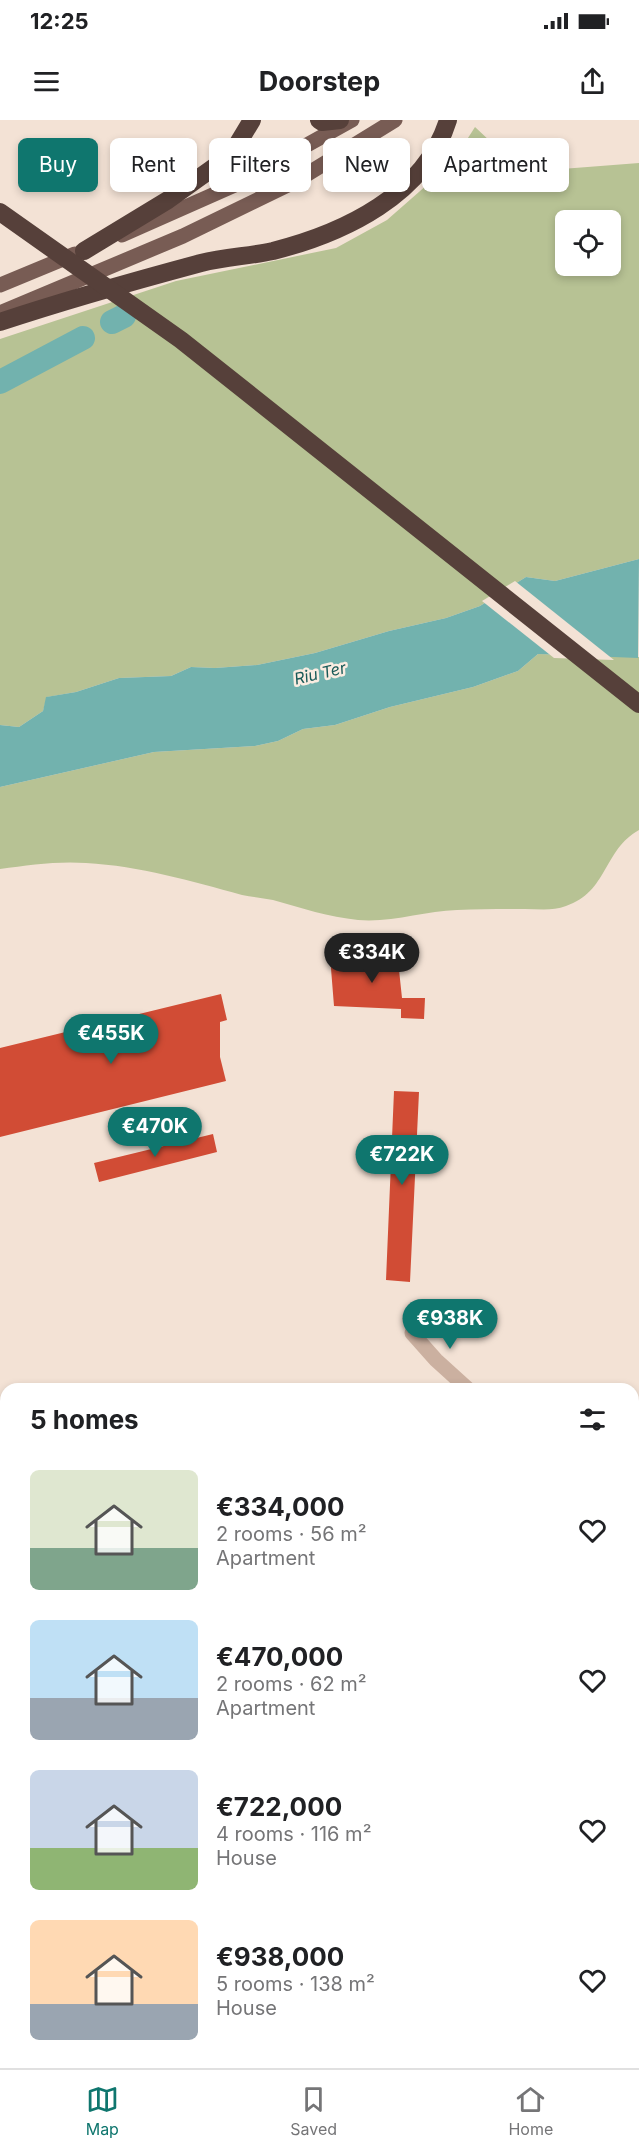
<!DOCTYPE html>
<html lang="en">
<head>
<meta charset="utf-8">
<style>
  :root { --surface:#fff; --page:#f6f6f6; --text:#202124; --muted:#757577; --line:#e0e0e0; --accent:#0f766e }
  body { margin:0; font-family:Inter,sans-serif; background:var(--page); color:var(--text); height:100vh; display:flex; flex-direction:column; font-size:22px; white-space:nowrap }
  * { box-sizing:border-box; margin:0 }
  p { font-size:20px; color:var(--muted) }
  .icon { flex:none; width:33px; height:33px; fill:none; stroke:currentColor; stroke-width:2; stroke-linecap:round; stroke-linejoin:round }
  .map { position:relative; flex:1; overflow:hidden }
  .drawer { position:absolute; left:0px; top:1263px; width:639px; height:686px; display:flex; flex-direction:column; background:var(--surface); border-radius:18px 18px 0 0; box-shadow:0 3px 9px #0003 }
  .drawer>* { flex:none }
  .hud { position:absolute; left:18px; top:18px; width:603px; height:54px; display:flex; gap:12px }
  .buttons { position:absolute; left:555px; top:90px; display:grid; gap:12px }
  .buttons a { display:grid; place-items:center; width:66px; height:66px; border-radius:9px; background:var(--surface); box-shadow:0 3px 9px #0003; font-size:30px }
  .price { position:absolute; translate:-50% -51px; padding:0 14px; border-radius:21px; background:var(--accent); color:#fff; font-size:20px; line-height:39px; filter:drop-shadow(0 2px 3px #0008) }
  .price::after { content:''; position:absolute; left:50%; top:36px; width:18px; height:14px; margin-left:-9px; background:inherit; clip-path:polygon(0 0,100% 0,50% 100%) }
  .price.on { background:#222; color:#fff }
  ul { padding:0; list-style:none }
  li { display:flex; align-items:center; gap:18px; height:150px; padding:0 30px }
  li span { display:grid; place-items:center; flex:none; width:168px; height:120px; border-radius:9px; color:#555 }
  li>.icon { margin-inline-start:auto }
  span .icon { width:72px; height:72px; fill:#fffc; stroke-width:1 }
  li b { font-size:26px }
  h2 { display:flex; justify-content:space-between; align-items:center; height:72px; padding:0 30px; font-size:26px }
  .pill { padding:0 21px; border-radius:9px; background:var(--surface); box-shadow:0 3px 9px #0003; font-size:21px; line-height:54px }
  .pill.on { background:var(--accent); color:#fff }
  .status { display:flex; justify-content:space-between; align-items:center; height:42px; padding:0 30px; background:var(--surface); direction:ltr }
  .status svg { height:16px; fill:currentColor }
  header { display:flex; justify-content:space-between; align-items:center; height:78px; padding:0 30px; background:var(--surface); font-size:27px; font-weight:700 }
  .tab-bar { display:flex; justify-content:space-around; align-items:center; height:84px; border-top:2px solid var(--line); background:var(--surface); font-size:16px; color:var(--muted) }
  .tab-bar a { display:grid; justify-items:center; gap:3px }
  .tab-bar .on { color:var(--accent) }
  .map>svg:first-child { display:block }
</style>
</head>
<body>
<div class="status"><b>12:25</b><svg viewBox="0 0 49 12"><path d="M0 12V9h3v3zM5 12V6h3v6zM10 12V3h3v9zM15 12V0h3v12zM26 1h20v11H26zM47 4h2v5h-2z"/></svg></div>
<header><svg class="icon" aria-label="menu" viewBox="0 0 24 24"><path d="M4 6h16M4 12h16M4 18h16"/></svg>Doorstep<svg class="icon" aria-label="share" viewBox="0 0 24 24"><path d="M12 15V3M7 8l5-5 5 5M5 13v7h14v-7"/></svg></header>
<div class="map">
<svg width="639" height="1948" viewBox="0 0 639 1948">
  <rect width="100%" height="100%" fill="#f3e2d5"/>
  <path fill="#b7c294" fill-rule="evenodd" d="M475,7L523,52L639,43V439L555,461L526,457L480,486L446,498L389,511L315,533L257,545L215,548L191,547L171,556L119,558L76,572L47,577L43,591L19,607L0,605V219L176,161L336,128L387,100L452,43ZM566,100H610V146H566Z
    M538,534L639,537V710C603,730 608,772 566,786C553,791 539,789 525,789C502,789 480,789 457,790C424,791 391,803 358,800C329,797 301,788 273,780C263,778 252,777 242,775C191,761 140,746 86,743C57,741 29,745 0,749V667L154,632L255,626L278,621L303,609L335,605L390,587L473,567L518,551Z"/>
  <path fill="#72b2ae" d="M639,439L638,538L538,534L518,551L473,567L390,587L335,605L303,609L278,621L255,626L154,632L0,667V605L19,607L43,591L46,577L76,572L119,558L171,556L191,547L215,548L257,545L315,533L389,511L446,498L480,486L526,457L555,461Z"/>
  <path fill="#f3e2d5" d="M515,461L614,540L554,538L482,481Z"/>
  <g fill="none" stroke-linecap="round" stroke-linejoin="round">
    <path stroke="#72b2ae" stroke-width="24" d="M112,202L124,196
      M0,262L83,218"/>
  </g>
  <path fill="#d14c35" d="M397,831L402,878H425L424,899L401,898V889L334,886L330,836Z
    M221,874L227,900L220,902V937L226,961L0,1017V928Z
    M394,971L419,972L410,1162L386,1160Z
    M213,1014L217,1032L99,1062L94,1043Z"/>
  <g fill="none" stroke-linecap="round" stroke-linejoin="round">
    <path stroke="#cbb0a0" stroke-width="15" d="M412,1213L436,1240L468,1269
      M633,1435H639
      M639,1500L637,1508L639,1632
      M633,1808L639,1803
      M438,1948L445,1942"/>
    <path stroke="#785c54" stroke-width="15" d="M122,115L235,65L352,0
      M0,165L75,134
      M0,193L183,116L296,61L395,0"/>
    <path stroke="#56403a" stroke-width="18" d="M319,0L322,2L340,0
      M84,131L168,80L231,35L252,0
      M0,202C66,180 134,161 201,143C225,137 250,136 273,131C344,113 425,75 448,0"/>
    <g stroke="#342824" stroke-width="7">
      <path id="rail" d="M633,1865L639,1861
        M633,1881L639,1877
        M510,1948L518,1942
        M534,1948L542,1942"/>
    </g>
    <use href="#rail" stroke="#faece1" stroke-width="4.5" stroke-dasharray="14" stroke-linecap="butt"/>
    <path stroke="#56403a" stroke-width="18" d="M0,92L181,220L639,584"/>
  </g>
  <g text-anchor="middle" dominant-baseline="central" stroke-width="5" stroke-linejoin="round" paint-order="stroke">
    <g font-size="16" font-style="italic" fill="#175957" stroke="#faece1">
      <text transform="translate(320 553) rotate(-13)">Riu Ter</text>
    </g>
  </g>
</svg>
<div class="buttons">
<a><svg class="icon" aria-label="locate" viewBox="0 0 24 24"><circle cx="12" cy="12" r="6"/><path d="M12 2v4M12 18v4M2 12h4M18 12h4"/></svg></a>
</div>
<b class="price on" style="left:372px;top:864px">€334K</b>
<b class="price" style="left:111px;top:945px">€455K</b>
<b class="price" style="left:155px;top:1038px">€470K</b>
<b class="price" style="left:402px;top:1066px">€722K</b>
<b class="price" style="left:450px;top:1230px">€938K</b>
<div class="hud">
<a class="pill on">Buy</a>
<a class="pill">Rent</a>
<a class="pill">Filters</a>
<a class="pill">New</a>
<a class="pill">Apartment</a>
</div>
<section class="drawer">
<h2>5 homes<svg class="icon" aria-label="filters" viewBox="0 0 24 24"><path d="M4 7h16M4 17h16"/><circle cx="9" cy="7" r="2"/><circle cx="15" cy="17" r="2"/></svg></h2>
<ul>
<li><span style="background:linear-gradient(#dfe7d0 65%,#7fa58c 0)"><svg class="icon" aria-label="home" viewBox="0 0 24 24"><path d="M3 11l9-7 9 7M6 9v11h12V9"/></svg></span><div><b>€334,000</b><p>2 rooms · 56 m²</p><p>Apartment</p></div><svg class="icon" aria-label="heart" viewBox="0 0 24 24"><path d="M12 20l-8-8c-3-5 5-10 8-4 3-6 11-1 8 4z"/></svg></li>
<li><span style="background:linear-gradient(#bfe0f5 65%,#9aa5b1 0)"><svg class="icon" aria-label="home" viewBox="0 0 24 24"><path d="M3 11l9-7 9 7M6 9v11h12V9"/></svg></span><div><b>€470,000</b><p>2 rooms · 62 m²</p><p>Apartment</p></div><svg class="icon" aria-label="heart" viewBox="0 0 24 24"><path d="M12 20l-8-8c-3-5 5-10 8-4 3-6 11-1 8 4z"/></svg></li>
<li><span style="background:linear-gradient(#c9d6e8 65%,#8fb573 0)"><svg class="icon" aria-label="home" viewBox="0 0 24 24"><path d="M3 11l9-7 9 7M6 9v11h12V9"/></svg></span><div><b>€722,000</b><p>4 rooms · 116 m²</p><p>House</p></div><svg class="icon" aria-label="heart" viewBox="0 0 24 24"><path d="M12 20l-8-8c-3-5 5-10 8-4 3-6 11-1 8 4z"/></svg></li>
<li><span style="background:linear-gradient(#ffd9b3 70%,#9aa5b1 0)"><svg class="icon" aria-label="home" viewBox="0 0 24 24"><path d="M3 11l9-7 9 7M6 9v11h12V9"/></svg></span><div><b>€938,000</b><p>5 rooms · 138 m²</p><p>House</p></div><svg class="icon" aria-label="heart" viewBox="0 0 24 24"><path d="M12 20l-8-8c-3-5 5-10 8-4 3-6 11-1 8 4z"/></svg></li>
</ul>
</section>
</div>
<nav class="tab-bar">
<a class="on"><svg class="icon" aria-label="map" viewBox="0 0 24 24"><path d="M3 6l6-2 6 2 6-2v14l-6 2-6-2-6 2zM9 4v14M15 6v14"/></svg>Map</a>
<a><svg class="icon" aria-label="saved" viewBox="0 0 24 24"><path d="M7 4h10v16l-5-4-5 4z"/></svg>Saved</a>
<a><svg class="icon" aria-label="home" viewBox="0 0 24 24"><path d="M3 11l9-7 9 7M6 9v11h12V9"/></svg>Home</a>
</nav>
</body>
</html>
